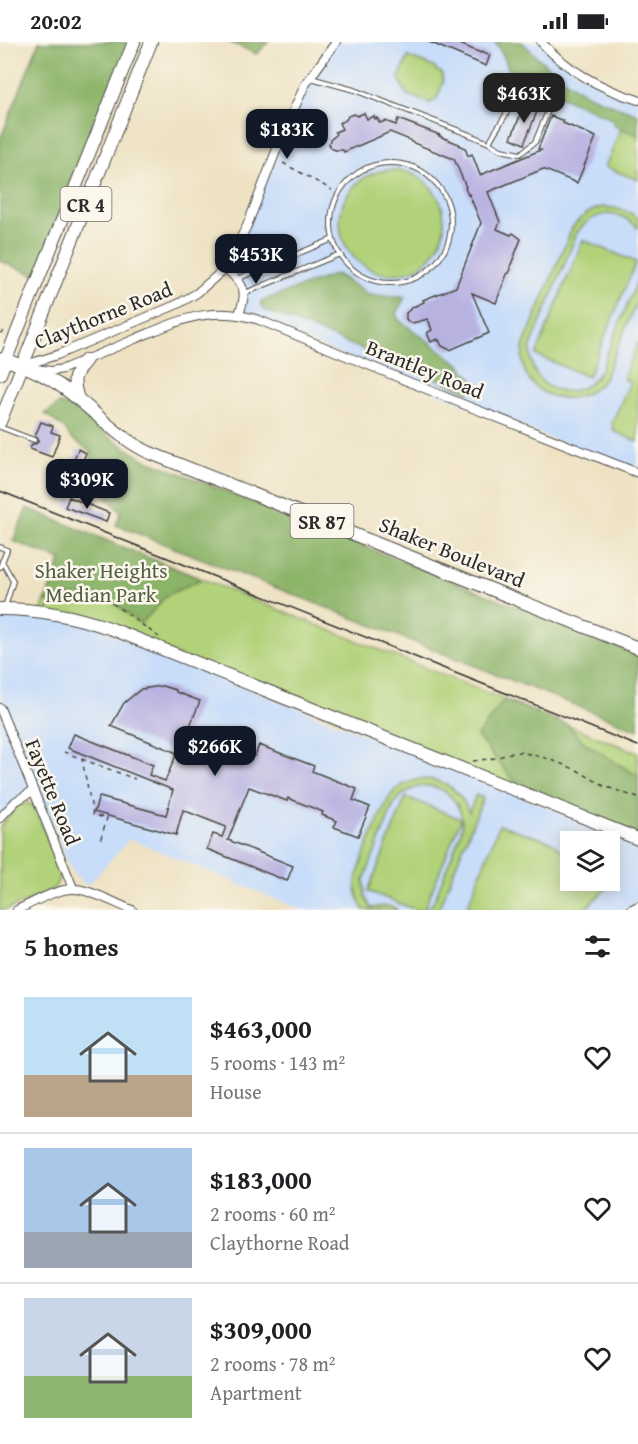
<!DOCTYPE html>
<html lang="en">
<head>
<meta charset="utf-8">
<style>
  :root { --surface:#fff; --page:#f2f2f2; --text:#202124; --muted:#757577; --line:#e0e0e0; --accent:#111827 }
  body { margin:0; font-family:"Gentium Book Plus",serif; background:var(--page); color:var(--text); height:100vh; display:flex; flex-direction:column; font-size:22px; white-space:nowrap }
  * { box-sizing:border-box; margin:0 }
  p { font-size:20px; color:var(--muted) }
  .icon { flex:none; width:33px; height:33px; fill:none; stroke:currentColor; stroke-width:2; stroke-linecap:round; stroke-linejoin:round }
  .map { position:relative; height:868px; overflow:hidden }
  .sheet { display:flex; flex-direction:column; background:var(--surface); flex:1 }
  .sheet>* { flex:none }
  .fabs { position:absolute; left:560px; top:789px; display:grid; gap:12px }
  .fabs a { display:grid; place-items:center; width:60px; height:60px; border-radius:0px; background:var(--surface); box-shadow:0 3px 15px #0003; font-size:30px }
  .price { position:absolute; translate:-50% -51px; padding:0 14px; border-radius:12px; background:var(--accent); color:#fff; font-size:20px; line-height:39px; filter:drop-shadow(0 2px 3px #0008) }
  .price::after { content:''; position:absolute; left:50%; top:36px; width:18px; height:14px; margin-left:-9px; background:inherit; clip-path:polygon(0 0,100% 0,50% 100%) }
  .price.selected { background:#222; color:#fff }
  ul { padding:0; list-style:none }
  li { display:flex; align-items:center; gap:18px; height:150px; padding:0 24px }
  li+li { border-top:2px solid var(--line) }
  li span { display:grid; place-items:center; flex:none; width:168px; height:120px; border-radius:0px; color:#555 }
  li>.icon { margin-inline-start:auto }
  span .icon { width:72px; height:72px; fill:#fffc; stroke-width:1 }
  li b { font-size:26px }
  h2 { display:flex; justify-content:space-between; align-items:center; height:72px; padding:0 24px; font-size:26px }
  .status { display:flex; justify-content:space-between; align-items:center; height:42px; padding:0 30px; background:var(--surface); direction:ltr }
  .status svg { height:16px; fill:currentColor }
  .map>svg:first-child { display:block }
</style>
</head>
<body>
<div class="status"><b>20:02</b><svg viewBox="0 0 49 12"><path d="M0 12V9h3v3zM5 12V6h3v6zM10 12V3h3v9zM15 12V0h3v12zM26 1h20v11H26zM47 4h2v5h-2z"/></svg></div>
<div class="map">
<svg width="638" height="868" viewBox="0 0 638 868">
  <rect width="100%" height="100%" fill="#fbf7ec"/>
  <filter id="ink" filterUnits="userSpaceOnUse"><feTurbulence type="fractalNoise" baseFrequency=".0167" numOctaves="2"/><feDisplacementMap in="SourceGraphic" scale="12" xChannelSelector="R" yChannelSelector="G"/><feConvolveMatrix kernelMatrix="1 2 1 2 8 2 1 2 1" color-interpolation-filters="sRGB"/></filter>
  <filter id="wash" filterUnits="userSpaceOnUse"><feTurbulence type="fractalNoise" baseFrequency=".008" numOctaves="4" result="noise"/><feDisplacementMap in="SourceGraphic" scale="24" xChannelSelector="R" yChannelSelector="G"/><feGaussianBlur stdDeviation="1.35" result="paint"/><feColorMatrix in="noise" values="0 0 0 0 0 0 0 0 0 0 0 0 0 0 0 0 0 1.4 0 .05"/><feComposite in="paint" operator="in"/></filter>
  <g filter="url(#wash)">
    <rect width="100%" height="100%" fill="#eee2c3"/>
    <path fill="#c8ddf9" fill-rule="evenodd" d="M336,0H541L577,30L638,58V431L239,272L245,256L225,225L305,43Z
      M0,571L80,579L638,801V860L620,868H302L130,797L87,844L76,834L69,823L0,653ZM570,800H609V838H570Z
      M0,666L33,749L0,775Z"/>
    <path fill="#b1d279" stroke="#6e7e52" stroke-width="1.5" d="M408,15L434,25L437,29L442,31L443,41L436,58L429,61L406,52L399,36Z
      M621,86L638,93V138L605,125Z
      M340 180a52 52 0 1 1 104 0a52 52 0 1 1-104 0Z
      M603,165C616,165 627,168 638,176V186C619,166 593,168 577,191L531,304C525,348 577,367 600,329L638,237V257L603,339C570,375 512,350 524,302L572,186C580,175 589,168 603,165Z
      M583,198L636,220L588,335L536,313Z
      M638,300V400L614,389L612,381L630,340L623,336Z
      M74,486L638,711V797L123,591L41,569Z
      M420,737C444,736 460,748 469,770L476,753L483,756L438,868H427L434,859C440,843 446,827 453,811C455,804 459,797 461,789C466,769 451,747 430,744C415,743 403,750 394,762L364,838L365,854L371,866C380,865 390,861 397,868H363C359,860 356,851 356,842C357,826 384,759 395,748C402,742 411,739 420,737Z
      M406,755L461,777L424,868H416L368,849Z
      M27,761L33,763L60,826C60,833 59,839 55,845C46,855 19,862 6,868H0V785L14,767L21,762Z
      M499,783L504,784L552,800L563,810L570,803V838L605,839L610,843L584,868H466Z"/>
    <path fill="#8cb469" stroke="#5c704a" stroke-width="1.5" d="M39,0H134L40,235L0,219V98Z
      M229,0H268L257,12Z
      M495,0H522C541,19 561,38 585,51C601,60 620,65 638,72V93L614,84L612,77L511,33L504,15Z
      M336,232L370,253L405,255L396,272L399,278L458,321L476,341L474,347L469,350L264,268L261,264V259Z
      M59,362L73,365L112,397L142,416L638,613V688L116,483L121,470L106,455L94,441L91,410L71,396L64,386L45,372Z
      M27,466L201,537L166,554L141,582C129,574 118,562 106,556C88,547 63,556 45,560L61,518L13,499Z
      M504,658L567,683L586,702L638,734V793L519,745L477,694Z"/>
    <g id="blocks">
      <path fill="#b8b2e1" d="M429,0H455L481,11L482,9L490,13L486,24Z
        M525,62L538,67L524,102L511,96Z
        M364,71L367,77L374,74L375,77L377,76L380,81L385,79L396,83L398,77L440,93L439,94L459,102L458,103L465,106L468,114L472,112L480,133L541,108L538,107L551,74L564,79L563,81L596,95L577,141L543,127L488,150L500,180L497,187L511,193L513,191L521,197L510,225L511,227L509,231L507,232L496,261L472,251L489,291L450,308L442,304L439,298L438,299L437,297L431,300L427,291L432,288L428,277L413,281L409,280L406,277V271L413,265L424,260L423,258L456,245L481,181L469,152L468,153L465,146L466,145L454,117L411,100L410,98L390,90L344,110L343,108H335L331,106L329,102L330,98L336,93L335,90L342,87L339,81L346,78L348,74L353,72L357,74Z
        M41,380L53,384L51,390L60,393L52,415L30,407L32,402H35L38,400V397L35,394Z
        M78,407L86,411L82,421L74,418Z
        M69,455L109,471L106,480L65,465Z
        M162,644L176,648V650L200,659L184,699L196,703L200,693L255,714L259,703L314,724L312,729L357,747L353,758L370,765L358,794L334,785L337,779L322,773L323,770L288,756L287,759L249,745L228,798L293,824L287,839L207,807L213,792L222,795L226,785L183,768L176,793L94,770L99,755L166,773L173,748L68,706L74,692L153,723L149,733L165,739L177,711L111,684L124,661L141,647Z"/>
    </g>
  </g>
  <g filter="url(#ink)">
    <use href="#blocks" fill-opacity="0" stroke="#484642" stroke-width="1.5"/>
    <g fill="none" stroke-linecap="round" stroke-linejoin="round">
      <g stroke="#484642" stroke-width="6">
        <path id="lane" d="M311,36L354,48L465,91L489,101L501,108L520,112L535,100L550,64L537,53L520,47C512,55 510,65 505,74C499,84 493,92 489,101
          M331 181a60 60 0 1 1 120 0a60 60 0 1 1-120 0Z
          M237,237L333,197
          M245,251L340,212
          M0,385L34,398
          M0,505L7,508L0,525
          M2,519L13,539L5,565"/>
      </g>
      <g stroke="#484642" stroke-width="10">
        <path id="street" d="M541,0C567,28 602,47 638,58
          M225,225C243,244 249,246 239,272
          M22,324L57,313L178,262L197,251L221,230L230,216L247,184L283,91L305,43L336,0
          M37,327L51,329L63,327C87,317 111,307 135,297C178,279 211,262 259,278L465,363L638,431
          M0,666L73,846
          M0,776L16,759L33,749
          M17,868C33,861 57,846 74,847C89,847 117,862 132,868
          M630,868L638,864"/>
      </g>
      <g stroke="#484642" stroke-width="14">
        <path id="primary" d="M0,317C28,323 56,339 78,357C101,376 121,397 148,410L638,606
          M0,332L134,0
          M78,357C72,338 73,333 86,318
          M0,380L151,0
          M0,567C39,567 75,574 112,587L638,797"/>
      </g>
      <path stroke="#484642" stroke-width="1.5" stroke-dasharray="4.5 4.5" stroke-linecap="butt" d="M283,121L332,148
        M0,291L5,289
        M43,560L69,554L88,553L104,555L159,595
        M64,710L82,717L93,773L107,776L100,799
        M82,717L135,737
        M473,719L496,716L510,711L521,710L549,717L577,728L604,744L638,756"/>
      <use href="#lane" stroke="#fff" stroke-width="4"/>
      <use href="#street" stroke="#fff" stroke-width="8"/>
      <use href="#primary" stroke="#fff" stroke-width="12"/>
      <path stroke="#2b2b2b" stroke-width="1.5" d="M0,449L638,704"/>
    </g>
  </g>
  <g text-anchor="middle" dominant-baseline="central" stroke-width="5" stroke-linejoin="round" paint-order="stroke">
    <g fill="#fbf7ec" stroke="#696865" stroke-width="1.5">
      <rect x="60.5" y="145" width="51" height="34" rx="4.5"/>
      <rect x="290.5" y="462" width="63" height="34" rx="4.5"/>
    </g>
    <g font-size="20" font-weight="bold" fill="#2b2b2b">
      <text x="86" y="162">CR 4</text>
      <text x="322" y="479">SR 87</text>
    </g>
    <g font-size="21" fill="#2b2b2b" stroke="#fbf7ec">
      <text transform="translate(103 273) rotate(-22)">Claythorne Road</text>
      <text transform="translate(425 327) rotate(22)">Brantley Road</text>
      <text transform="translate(452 510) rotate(22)">Shaker Boulevard</text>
      <text transform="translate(53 750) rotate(68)">Fayette Road</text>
    </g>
    <g font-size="21" fill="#535d42" stroke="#fbf7ec">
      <text x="101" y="528">Shaker Heights<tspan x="101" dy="24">Median Park</tspan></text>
    </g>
  </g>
</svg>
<div class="fabs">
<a><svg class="icon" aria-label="layers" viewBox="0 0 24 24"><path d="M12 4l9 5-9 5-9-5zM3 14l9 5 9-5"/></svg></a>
</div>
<b class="price selected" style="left:524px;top:82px">$463K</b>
<b class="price" style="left:287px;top:118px">$183K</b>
<b class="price" style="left:256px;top:243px">$453K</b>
<b class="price" style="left:87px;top:468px">$309K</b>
<b class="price" style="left:215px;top:735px">$266K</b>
</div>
<section class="sheet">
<h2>5 homes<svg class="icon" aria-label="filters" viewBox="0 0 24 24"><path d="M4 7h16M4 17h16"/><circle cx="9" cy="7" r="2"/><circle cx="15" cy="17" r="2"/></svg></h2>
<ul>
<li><span style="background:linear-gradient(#bfe0f5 65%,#b9a48a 0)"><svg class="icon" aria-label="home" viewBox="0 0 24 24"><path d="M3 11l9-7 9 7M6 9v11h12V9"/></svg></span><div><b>$463,000</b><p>5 rooms · 143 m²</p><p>House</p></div><svg class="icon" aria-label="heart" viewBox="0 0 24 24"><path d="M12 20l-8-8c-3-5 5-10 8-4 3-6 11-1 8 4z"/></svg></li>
<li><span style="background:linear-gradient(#a9c7e8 70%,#9aa5b1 0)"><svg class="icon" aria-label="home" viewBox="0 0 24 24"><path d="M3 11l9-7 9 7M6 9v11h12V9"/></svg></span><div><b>$183,000</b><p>2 rooms · 60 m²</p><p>Claythorne Road</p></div><svg class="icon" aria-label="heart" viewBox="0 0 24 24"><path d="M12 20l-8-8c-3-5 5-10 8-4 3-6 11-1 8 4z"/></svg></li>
<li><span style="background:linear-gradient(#c9d6e8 65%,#8fb573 0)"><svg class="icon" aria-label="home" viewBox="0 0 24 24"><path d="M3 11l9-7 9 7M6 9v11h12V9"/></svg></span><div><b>$309,000</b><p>2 rooms · 78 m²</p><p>Apartment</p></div><svg class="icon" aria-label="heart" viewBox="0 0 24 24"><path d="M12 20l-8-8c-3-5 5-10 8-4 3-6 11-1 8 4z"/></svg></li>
</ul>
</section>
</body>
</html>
